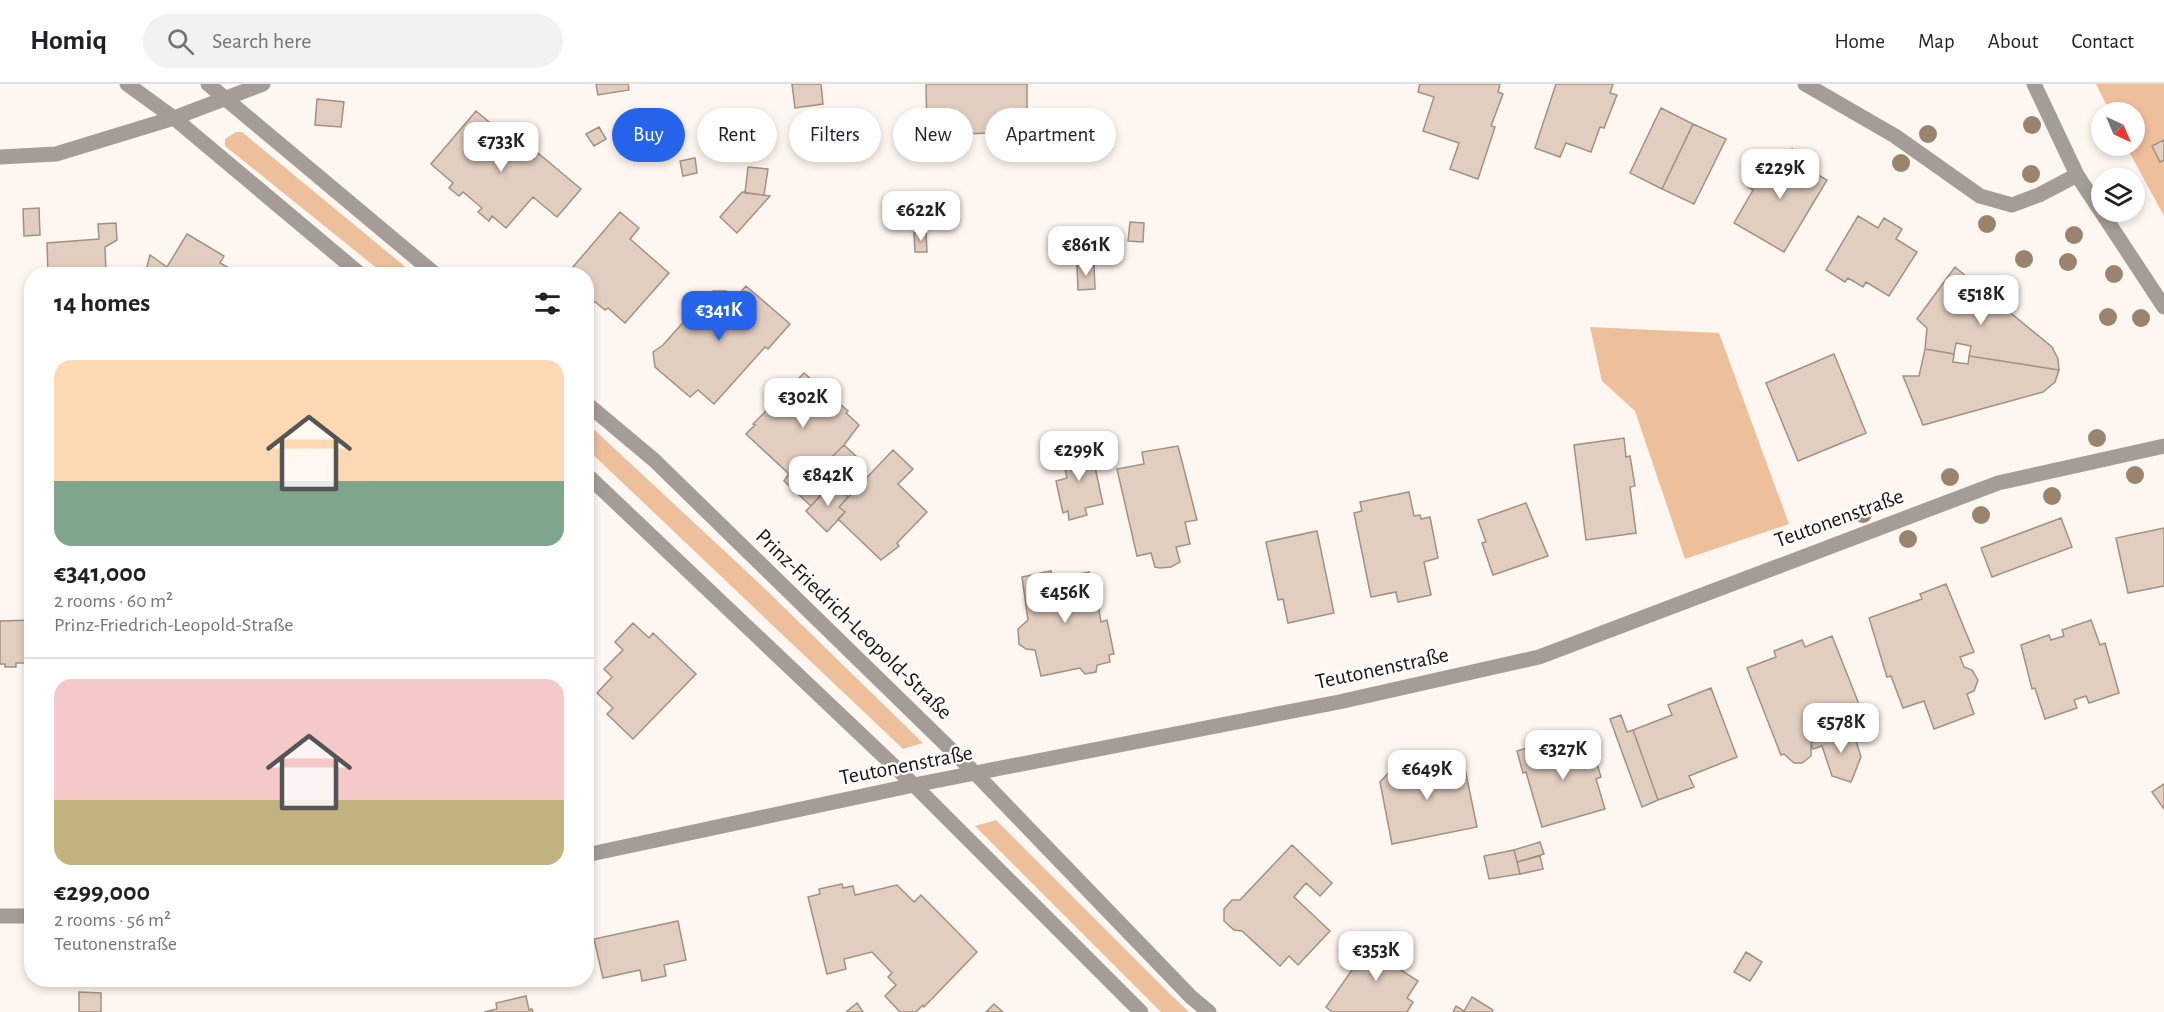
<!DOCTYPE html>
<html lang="en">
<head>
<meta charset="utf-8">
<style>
  :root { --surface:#fff; --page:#f2f2f2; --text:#202124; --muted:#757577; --line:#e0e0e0; --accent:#2563eb }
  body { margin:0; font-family:"Alegreya Sans",sans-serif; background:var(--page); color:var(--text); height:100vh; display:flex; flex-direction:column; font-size:22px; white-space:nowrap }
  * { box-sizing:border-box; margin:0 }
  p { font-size:20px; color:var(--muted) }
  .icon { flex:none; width:33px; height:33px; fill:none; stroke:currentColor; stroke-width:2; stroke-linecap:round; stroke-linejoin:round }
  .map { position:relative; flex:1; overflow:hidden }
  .sheet { position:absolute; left:24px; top:183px; width:570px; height:720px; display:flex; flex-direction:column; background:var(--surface); border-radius:24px; box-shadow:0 3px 9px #0003 }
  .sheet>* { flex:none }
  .banner { position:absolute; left:612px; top:24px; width:570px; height:54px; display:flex; gap:12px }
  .needle { width:39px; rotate:136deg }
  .fabs { position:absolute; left:2091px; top:18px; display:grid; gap:12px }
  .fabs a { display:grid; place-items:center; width:54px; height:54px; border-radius:50%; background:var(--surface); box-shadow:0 3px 9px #0003; font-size:30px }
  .price { position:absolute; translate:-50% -51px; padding:0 14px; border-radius:12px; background:#fff; color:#222; font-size:20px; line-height:39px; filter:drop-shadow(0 2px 3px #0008) }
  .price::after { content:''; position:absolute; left:50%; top:36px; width:18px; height:14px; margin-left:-9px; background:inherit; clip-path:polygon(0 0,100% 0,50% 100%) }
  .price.selected { background:var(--accent); color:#fff }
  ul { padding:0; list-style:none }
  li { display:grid; align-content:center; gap:12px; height:318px; padding:0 30px }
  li+li { border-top:2px solid var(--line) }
  li span { display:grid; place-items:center; height:186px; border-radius:18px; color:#555 }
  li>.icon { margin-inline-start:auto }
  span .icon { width:108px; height:108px; fill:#fffc; stroke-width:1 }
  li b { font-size:26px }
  h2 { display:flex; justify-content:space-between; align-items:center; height:72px; padding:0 30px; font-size:26px }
  .chip { padding:0 21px; border-radius:27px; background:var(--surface); box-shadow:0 3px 9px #0003; font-size:21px; line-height:54px }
  .chip.selected { background:var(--accent); color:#fff }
  header { display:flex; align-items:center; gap:36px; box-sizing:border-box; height:84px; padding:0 30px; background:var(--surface); border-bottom:2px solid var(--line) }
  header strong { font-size:28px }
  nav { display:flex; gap:33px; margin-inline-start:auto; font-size:21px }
  .search { width:420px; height:54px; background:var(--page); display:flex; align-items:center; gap:15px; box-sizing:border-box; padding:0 21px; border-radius:33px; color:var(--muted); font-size:22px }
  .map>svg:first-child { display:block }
</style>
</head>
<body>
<header>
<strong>Homiq</strong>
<div class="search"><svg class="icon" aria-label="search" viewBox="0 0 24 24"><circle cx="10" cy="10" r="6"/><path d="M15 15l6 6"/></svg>Search here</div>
<nav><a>Home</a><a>Map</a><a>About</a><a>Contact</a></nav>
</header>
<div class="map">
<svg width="2164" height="928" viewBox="0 0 2164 928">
  <rect width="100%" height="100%" fill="#fef6f0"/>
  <path fill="#eebf9b" d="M2096,0H2164V132L2126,62H2134V28H2110Z
    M236,48H242L414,190H384L225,62V55Z
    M1590,243L1719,249L1789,440L1685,475L1635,327L1602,297Z
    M587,339L761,501L923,659L903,665L587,365Z
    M996,736L1169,909L1189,928H1161L975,742Z"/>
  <path fill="#e1cebf" stroke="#a39183" stroke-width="1.5" d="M596,0H628L629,6L598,11Z
    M792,0H821L823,20L795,24Z
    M926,0H1027V48L927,51Z
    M1420,0H1500L1498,8L1503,10L1491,42L1495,43L1478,95L1450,85L1459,59L1423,47L1434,13L1418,8Z
    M1556,0H1613L1610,9L1617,11L1604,44L1600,43L1591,68L1566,59L1560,73L1535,64Z
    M317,15L344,18L341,43L315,41Z
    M1661,24L1693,40L1662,105L1630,89Z
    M476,27L500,47L503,44L514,54L512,57L533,75L538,69L581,105L557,133L533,113L506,144L492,132L489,137L478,128L482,124L463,108L459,112L449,104L453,99L431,80Z
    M1693,40L1726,55L1694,120L1662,105Z
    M599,43L606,55L594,62L586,50Z
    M2164,56V76L2160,78L2152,62Z
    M1792,65L1800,70L1799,80L1827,96L1784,168L1734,139L1753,106L1748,103L1761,81L1769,85L1779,68L1782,70Z
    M695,74L697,89L683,92L680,77Z
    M748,83L768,85L764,111L745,109Z
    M742,108L770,112L737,149L720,133Z
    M39,124L40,151L24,152L23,125Z
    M620,128L639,144L630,155L669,189L625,239L608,224L605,226L594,217L593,220L586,218V190H567Z
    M1858,132L1878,144L1884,134L1902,145L1896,155L1917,168L1889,212L1866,198L1863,203L1848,194L1845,198L1826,186Z
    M1130,138L1144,139L1143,158L1128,157Z
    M116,139L117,156L105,163L106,190H48L47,159L99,155L98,140Z
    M926,148L927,168H915L914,149Z
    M187,150L224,172L220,179L229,184L225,190H145L150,171L167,183Z
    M1077,181H1094L1095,205L1078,206Z
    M1955,183L2052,263L2058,275L2059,286L1969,272L1971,262L1956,259L1954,270L1925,265L1927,244L1917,235Z
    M746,202L790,240L768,265L765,263L714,320L698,306L690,313L655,283L653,268L663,261L696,224L693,221L703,209L706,212L713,207H726L737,212Z
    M1925,265L1954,270L1953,278L1968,280L1969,272L2059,286L2055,298L2043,308L1923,341L1903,292H1919Z
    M1834,270L1866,349L1798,377L1766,299Z
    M804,289L848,327L846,329L859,341L844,361L802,402L746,350L755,341L753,340Z
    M1624,354L1626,373L1630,372L1635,402L1630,403L1636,449L1586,456L1574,361Z
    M1090,360L1103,420L1085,424L1087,431L1069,436L1068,427L1063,429L1056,397L1067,394L1061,366Z
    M844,361L857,373L811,422L784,397L789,390L802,402Z
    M1178,362L1197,436L1185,438L1190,460L1176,463L1180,478L1171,483L1160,484L1155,483L1151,469L1137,472L1117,385L1144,380L1142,368Z
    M893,366L913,385L898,400L927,428L897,459L899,462L881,476L838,435L845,428L839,423Z
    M833,398L848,413L839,423L845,428L827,448L806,427Z
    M1409,408L1414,432L1420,431L1421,435L1430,433L1438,474L1424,478L1431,511L1398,518L1396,508L1371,513L1354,429L1362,427L1360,418Z
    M1526,419L1548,472L1493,491L1482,459L1486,458L1478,436Z
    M2061,434L2072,463L1992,493L1981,464Z
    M2164,444V502L2128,509L2116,454Z
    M1317,447L1334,529L1288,539L1283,515L1278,516L1266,458Z
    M1051,487L1053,496L1089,488L1090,497L1094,495L1101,538L1107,536L1114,570L1109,571L1110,578L1097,581L1096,588L1085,590L1080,584L1041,592L1035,566L1026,565L1019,560L1018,545L1028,536L1022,493Z
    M1946,500L1974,568L1960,573L1964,583L1972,586L1978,596L1974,607L1967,610L1974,630L1934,645L1924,617L1903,624L1891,592L1887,593L1869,534L1922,515L1920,510Z
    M32,536V579H16V583H5V580H0V537Z
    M2091,536L2100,561L2105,559L2119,609L2089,619L2086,612L2074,616L2077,624L2045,635L2035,604L2032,605L2021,561L2049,551L2051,556L2064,552L2062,546Z
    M633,539L649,554L653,549L696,590L633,655L607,630L613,624L597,609L612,593L604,585L623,566L615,558Z
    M1832,552L1866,638L1811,659V672L1802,679H1794L1784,670L1781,671L1747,584L1776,573L1774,567L1802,556L1805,563Z
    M1711,604L1737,673L1689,692L1694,703L1658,716L1633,646L1672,631L1668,621Z
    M1621,631L1627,648L1633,646L1658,716L1642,723L1610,635Z
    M1852,644L1861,673L1851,698L1832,692L1822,662L1813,665L1811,659Z
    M1589,653L1601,693L1596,695L1605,725L1542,743L1526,688L1523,689L1517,667L1530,663L1531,667L1538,665L1539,668Z
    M1450,674L1452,683L1464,680L1477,743L1392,760L1380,698L1394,683L1404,682L1414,691L1423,689L1421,680Z
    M2164,700V725L2152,708Z
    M1540,758L1544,770L1517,778L1514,766Z
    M1292,761L1332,799L1320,812L1306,799L1294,813L1330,847L1298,881L1289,872L1280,882L1242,847L1234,846L1224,837V825L1232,816H1240Z
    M1514,766L1520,790L1489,795L1484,772Z
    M1540,772L1543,785L1520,790L1517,778Z
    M842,800L843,804L853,802L855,811L897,801L914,818L921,811L977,868L924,923L923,921L916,928H900L885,912L896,901L888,893L892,889L872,868L844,875L846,885L827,890L808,813L820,810L819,805Z
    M678,837L686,876L664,881L666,892L642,897L640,886L603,894L594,855Z
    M1378,849L1406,868L1396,883L1418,897L1407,914L1413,918L1407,928H1332L1326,923Z
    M1746,868L1762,878L1750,897L1734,888Z
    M79,908L101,909V928H79Z
    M526,912L529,926L532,925L533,928H484L497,925L496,919Z
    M1472,913L1493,926L1492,928H1453L1456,922L1464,927Z
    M857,919L863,928H846Z
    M994,920L1003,928H986Z"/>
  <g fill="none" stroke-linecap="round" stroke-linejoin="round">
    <path stroke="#a49c96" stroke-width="15" d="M127,0L174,34L360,190
      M208,0L435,190
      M1805,0L1895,52L1980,112L2012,121L2039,111L2077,91
      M2034,0L2077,91L2164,223
      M0,73L56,70L174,34L263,0
      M586,319L654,376L976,690L1191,913L1209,928
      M586,390L914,701L1141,928
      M586,771L914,701L1339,618L1539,573L1998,399L2164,362
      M0,832H32"/>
  </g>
  <g fill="#9b846d">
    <circle cx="2032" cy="41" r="9"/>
    <circle cx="1928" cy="50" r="9"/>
    <circle cx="1901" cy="79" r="9"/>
    <circle cx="2031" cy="90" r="9"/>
    <circle cx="1987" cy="140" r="9"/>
    <circle cx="2074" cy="151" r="9"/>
    <circle cx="2024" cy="175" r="9"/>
    <circle cx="2068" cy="178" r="9"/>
    <circle cx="2114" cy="190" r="9"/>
    <circle cx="2108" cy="233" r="9"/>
    <circle cx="2141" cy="234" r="9"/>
    <circle cx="2097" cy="354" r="9"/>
    <circle cx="2135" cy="391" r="9"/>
    <circle cx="1950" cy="393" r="9"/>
    <circle cx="2052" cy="412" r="9"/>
    <circle cx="1863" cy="430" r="9"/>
    <circle cx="1981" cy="431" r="9"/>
    <circle cx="1908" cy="455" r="9"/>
  </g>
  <g text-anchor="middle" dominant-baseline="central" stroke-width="4.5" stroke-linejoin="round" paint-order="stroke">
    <g font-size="22" fill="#1a130e" stroke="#fff">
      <text transform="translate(1839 434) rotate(-20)">Teutonenstraße</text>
      <text transform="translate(854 540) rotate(44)">Prinz-Friedrich-Leopold-Straße</text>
      <text transform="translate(1382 584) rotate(-12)">Teutonenstraße</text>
      <text transform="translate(906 681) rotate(-11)">Teutonenstraße</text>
    </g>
  </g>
</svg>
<div class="fabs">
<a><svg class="needle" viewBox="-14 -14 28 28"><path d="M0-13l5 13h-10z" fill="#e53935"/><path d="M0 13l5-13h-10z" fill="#757577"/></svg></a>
<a><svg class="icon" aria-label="layers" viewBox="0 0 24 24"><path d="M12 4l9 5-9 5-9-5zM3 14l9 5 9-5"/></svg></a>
</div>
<b class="price" style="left:501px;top:89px">€733K</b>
<b class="price" style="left:1780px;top:116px">€229K</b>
<b class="price" style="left:921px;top:158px">€622K</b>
<b class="price" style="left:1086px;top:193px">€861K</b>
<b class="price" style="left:1981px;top:242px">€518K</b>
<b class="price selected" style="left:719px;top:258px">€341K</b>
<b class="price" style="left:803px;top:345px">€302K</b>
<b class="price" style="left:1079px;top:398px">€299K</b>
<b class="price" style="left:828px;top:423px">€842K</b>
<b class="price" style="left:1065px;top:540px">€456K</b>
<b class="price" style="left:1841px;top:670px">€578K</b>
<b class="price" style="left:1563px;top:697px">€327K</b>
<b class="price" style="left:1427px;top:717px">€649K</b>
<b class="price" style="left:1376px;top:898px">€353K</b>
<div class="banner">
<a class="chip selected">Buy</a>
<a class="chip">Rent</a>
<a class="chip">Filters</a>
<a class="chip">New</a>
<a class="chip">Apartment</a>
</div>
<section class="sheet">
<h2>14 homes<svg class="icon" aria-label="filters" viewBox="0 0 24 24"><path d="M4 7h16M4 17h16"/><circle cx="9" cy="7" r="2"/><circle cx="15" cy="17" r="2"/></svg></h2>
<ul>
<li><span style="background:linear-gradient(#ffd9b3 65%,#7fa58c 0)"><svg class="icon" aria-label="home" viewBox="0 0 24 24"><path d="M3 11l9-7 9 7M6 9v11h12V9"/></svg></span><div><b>€341,000</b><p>2 rooms · 60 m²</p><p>Prinz-Friedrich-Leopold-Straße</p></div></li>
<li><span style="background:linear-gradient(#f6c9c9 65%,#c2b280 0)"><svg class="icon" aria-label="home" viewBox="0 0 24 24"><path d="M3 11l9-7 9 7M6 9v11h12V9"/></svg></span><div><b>€299,000</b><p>2 rooms · 56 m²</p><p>Teutonenstraße</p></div></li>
</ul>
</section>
</div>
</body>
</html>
